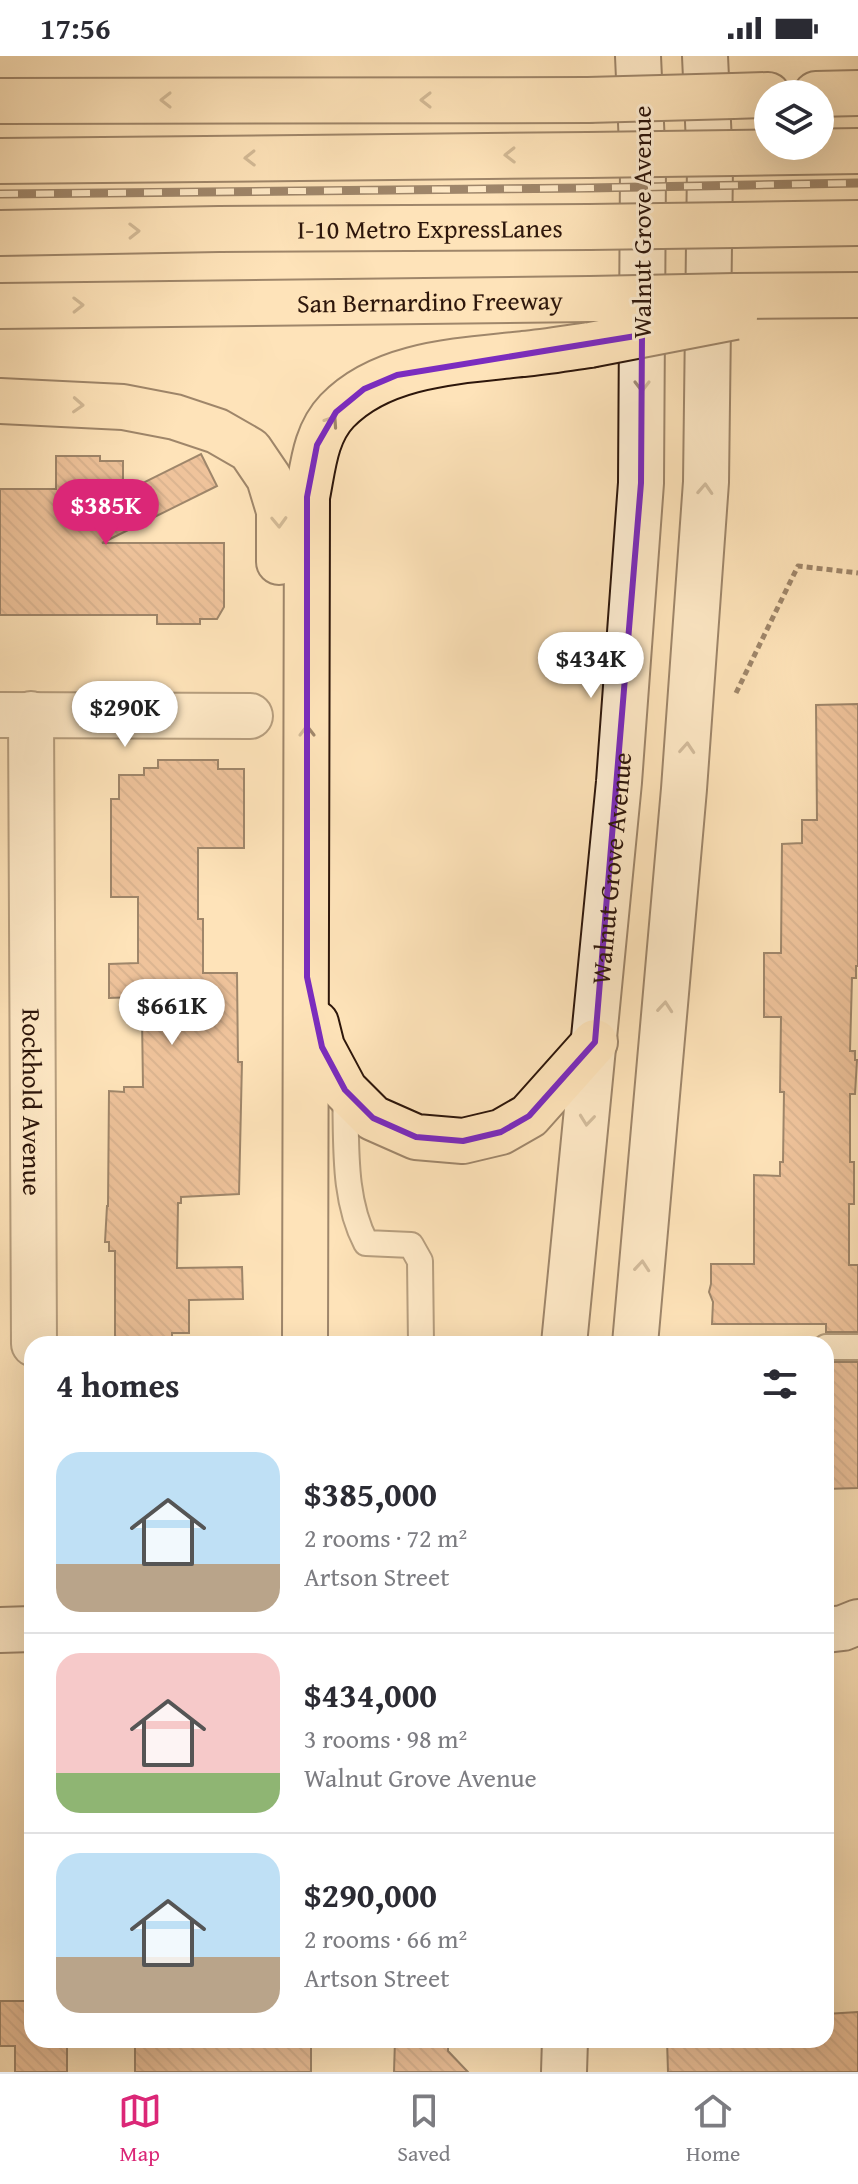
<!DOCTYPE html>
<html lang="en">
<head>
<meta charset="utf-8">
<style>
  :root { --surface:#fff; --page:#f2f2f3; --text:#2b2b33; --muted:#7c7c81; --line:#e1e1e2; --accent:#db2777 }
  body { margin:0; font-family:"Gentium Book Plus",serif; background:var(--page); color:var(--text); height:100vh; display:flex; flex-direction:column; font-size:30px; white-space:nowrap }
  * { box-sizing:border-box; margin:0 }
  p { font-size:26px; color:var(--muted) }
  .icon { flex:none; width:44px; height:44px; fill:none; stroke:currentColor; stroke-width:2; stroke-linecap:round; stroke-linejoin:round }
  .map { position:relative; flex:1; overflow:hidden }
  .sheet { position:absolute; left:24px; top:1280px; width:810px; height:712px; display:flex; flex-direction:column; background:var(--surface); border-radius:24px; box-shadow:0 8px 32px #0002 }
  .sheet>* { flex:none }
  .buttons { position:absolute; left:754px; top:24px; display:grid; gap:16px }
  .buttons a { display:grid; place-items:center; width:80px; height:80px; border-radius:50%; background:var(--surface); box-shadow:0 8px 32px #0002; font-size:40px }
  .price { position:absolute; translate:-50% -68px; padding:0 18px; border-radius:28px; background:#fff; color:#222; font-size:26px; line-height:52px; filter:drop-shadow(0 2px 4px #0008) }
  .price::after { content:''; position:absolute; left:50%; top:48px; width:24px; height:18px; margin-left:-12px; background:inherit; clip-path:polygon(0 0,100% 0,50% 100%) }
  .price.current { background:var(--accent); color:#fff }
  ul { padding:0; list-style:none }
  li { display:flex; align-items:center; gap:24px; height:200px; padding:0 32px }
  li+li { border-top:2px solid var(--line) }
  li span { display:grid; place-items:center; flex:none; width:224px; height:160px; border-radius:24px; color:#555 }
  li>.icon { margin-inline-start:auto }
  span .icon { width:96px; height:96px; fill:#fffc; stroke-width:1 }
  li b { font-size:34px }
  h2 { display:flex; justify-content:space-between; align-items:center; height:96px; padding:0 32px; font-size:34px }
  .status { display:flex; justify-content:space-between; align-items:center; height:56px; padding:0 40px; background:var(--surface); direction:ltr }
  .status svg { height:22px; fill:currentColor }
  .tabs { display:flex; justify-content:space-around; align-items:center; height:112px; border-top:2px solid var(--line); background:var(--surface); font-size:22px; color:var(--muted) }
  .tabs a { display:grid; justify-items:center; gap:4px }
  .tabs .current { color:var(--accent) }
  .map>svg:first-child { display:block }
</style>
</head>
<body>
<div class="status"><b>17:56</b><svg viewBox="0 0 49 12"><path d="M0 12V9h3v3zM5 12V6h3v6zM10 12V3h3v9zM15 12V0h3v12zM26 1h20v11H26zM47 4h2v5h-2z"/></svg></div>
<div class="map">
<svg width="858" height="2016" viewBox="0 0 858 2016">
  <defs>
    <pattern id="building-back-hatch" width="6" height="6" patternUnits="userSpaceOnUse" patternTransform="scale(2)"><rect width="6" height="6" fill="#dd9b76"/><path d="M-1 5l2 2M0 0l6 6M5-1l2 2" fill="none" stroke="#b47d5f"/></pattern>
  </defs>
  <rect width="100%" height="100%" fill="#fee3b9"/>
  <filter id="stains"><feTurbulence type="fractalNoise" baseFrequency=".0025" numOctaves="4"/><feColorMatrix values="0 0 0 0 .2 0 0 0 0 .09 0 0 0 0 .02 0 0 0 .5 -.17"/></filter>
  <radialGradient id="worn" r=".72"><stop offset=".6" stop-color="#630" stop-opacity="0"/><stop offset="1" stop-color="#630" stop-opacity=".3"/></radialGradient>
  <path fill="url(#building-back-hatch)" stroke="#2d160b" stroke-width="2" d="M201,398L217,430L102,487H224V551L217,563H200V568H157V559H0V433H56V400H100V405H123V437Z
    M858,648V910H856V922H852L850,995H855V1004H857L855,1038H850V1106H854V1148H849V1209H858V1276H826V1268H712L713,1246L709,1236L711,1228V1208H754V1119L780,1120V1106H783L784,1036H780L781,961H764V897H781L782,788L802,787V764H817L816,649Z
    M158,704H218V713H244V792H198V863H203V917H237L238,1006H242L239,1138L181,1141V1147H178L177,1212L242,1211L243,1243L189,1244V1277H172V1288H115V1195H109V1186H105L107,1150H108L109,1035L124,1036V1031H143L142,962H136V941L109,942V908L138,907V841H111V743H119V719H144V712H158Z
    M826,1306H858V1432L826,1433Z
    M0,1945H32V1984H67V2016H15V1990H0Z
    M858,1956V2016H668L667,1984H826V1958Z
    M135,1984H311V2016H135Z
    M395,1984H448V1995L468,2016H394Z"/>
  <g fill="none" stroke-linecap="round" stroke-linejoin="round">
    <g stroke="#614936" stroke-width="28">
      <path id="lane" d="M345,1035C347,1085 342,1141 366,1187L411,1189L420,1205L421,1288
        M826,1291H858"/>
    </g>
    <g stroke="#614936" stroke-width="48">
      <g id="street">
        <path id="s1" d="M31,658L34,1288"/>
        <path d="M2,659L250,660"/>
      </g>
    </g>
    <g stroke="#2d160b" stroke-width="48">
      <g id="secondary">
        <path id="s2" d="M564,1288L619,726L641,427L643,112L638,0"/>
        <path d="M635,1288L684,733L706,426L710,110L705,0"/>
        <path d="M0,1574L32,1573"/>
        <path d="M826,1574L843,1572L858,1566"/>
        <path d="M564,2016L565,1984"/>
      </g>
    </g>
    <g stroke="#2d160b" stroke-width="48">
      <g id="highway">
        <path d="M816,38L858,37"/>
        <path d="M733,40L768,39"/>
        <path d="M0,45L588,44"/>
        <path d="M733,97L858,95"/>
        <path d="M0,105L588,99"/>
        <path d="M734,169L858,167"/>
        <path id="s3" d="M0,177L219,173L589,171"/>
        <path d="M735,240L858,239"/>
        <path id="s4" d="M0,250L590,243"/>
        <path d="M0,345L123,351L175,361L217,375L250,394L269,422L279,455V506"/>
        <path d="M316,967L322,991L345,1034L373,1062L416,1081L463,1085L501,1076L529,1060L595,986"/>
        <path d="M305,1288L307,441C313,411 315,378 337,355C383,307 461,305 523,298C546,296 568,292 590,289"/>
      </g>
    </g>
    <path stroke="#2d160b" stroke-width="5" stroke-dasharray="6 4" stroke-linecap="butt" d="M736,637L798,510L858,517"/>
    <use href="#lane" stroke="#feedd2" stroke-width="24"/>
    <use href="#street" stroke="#feedd2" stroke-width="44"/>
    <use href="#secondary" stroke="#feedd2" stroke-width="44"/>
    <use href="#highway" stroke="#fee3b9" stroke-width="44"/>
    <g stroke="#2d160b" stroke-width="9">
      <path id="rail" d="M0,138L589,132L858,127"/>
    </g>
    <use href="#rail" stroke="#feedd2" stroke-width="6" stroke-dasharray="18" stroke-linecap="butt"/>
    <g stroke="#2d160b" stroke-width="48" stroke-linecap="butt">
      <path id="highway-bridge" d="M588,44L733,40
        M588,99L733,97
        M589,171L734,169
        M590,243L735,240
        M590,289L735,261"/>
    </g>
    <use href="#highway-bridge" stroke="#fee3b9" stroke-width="44"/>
  </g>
  <defs><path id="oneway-chevron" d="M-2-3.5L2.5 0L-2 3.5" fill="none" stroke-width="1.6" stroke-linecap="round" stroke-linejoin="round" transform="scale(2)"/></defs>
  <g stroke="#a0876b">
    <use href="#oneway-chevron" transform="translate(166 44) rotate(180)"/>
    <use href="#oneway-chevron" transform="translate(426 44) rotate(180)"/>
    <use href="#oneway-chevron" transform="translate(510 99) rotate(179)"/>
    <use href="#oneway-chevron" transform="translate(250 102) rotate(179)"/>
    <use href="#oneway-chevron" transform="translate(134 175) rotate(-1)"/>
    <use href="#oneway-chevron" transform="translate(78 249) rotate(-1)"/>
    <use href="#oneway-chevron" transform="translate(78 349) rotate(3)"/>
    <use href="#oneway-chevron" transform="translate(332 365) rotate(-56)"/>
    <use href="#oneway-chevron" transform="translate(279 466) rotate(88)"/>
    <use href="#oneway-chevron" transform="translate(307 675) rotate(-90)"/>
  </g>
  <g stroke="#a08c78">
    <use href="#oneway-chevron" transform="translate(642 330) rotate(90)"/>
    <use href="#oneway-chevron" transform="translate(705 433) rotate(-87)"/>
    <use href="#oneway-chevron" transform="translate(687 692) rotate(-86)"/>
    <use href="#oneway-chevron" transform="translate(665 951) rotate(-85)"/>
    <use href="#oneway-chevron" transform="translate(587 1064) rotate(96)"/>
    <use href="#oneway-chevron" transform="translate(642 1210) rotate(-85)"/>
  </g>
  <path d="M0 0H858V2016H0ZM642,279L641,427L595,986L529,1060L501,1076L463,1085L416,1081L373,1062L345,1034L322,991L307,921V441L317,389L336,356L364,333L397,319Z" fill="#fee3b9" fill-opacity=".55" fill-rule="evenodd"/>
  <path fill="none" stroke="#7b2cbf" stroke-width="6" stroke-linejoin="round" d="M642,279L641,427L595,986L529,1060L501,1076L463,1085L416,1081L373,1062L345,1034L322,991L307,921V441L317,389L336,356L364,333L397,319Z"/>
  <g text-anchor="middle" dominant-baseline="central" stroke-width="6" stroke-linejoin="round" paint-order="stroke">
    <g font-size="26" fill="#2d160b" stroke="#feedd2">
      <text transform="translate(641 166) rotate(-90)">Walnut Grove Avenue</text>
      <text stroke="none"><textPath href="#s3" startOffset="430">I-10 Metro ExpressLanes</textPath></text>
      <text stroke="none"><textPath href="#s4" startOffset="430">San Bernardino Freeway</textPath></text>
      <text stroke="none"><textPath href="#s2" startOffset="478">Walnut Grove Avenue</textPath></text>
      <text stroke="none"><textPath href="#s1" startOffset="388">Rockhold Avenue</textPath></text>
    </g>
  </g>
  <rect width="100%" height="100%" filter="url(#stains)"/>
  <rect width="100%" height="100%" fill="url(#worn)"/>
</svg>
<div class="buttons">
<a><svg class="icon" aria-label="layers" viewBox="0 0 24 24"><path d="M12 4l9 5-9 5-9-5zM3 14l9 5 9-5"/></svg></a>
</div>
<b class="price current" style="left:106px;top:491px">$385K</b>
<b class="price" style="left:591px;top:644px">$434K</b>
<b class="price" style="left:125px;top:693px">$290K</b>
<b class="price" style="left:172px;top:991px">$661K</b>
<section class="sheet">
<h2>4 homes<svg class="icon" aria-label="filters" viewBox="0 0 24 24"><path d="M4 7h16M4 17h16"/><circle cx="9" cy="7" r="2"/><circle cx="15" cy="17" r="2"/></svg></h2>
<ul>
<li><span style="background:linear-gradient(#bfe0f5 70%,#b9a48a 0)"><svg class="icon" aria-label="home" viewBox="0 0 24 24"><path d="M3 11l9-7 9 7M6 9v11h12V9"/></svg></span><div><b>$385,000</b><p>2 rooms · 72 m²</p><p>Artson Street</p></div></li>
<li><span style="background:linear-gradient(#f6c9c9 75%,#8fb573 0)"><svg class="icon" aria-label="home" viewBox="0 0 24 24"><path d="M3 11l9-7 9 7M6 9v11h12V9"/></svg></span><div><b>$434,000</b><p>3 rooms · 98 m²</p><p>Walnut Grove Avenue</p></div></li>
<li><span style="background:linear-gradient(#bfe0f5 65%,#b9a48a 0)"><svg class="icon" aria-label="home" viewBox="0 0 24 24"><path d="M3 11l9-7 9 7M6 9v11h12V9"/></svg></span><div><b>$290,000</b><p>2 rooms · 66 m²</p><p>Artson Street</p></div></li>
</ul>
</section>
</div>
<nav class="tabs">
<a class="current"><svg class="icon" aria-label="map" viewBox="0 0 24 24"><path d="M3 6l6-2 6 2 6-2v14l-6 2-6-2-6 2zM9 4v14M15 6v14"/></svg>Map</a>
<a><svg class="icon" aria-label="saved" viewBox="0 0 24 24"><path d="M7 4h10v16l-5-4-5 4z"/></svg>Saved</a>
<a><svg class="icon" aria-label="home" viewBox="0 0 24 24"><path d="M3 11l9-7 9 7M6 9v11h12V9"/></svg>Home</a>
</nav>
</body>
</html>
